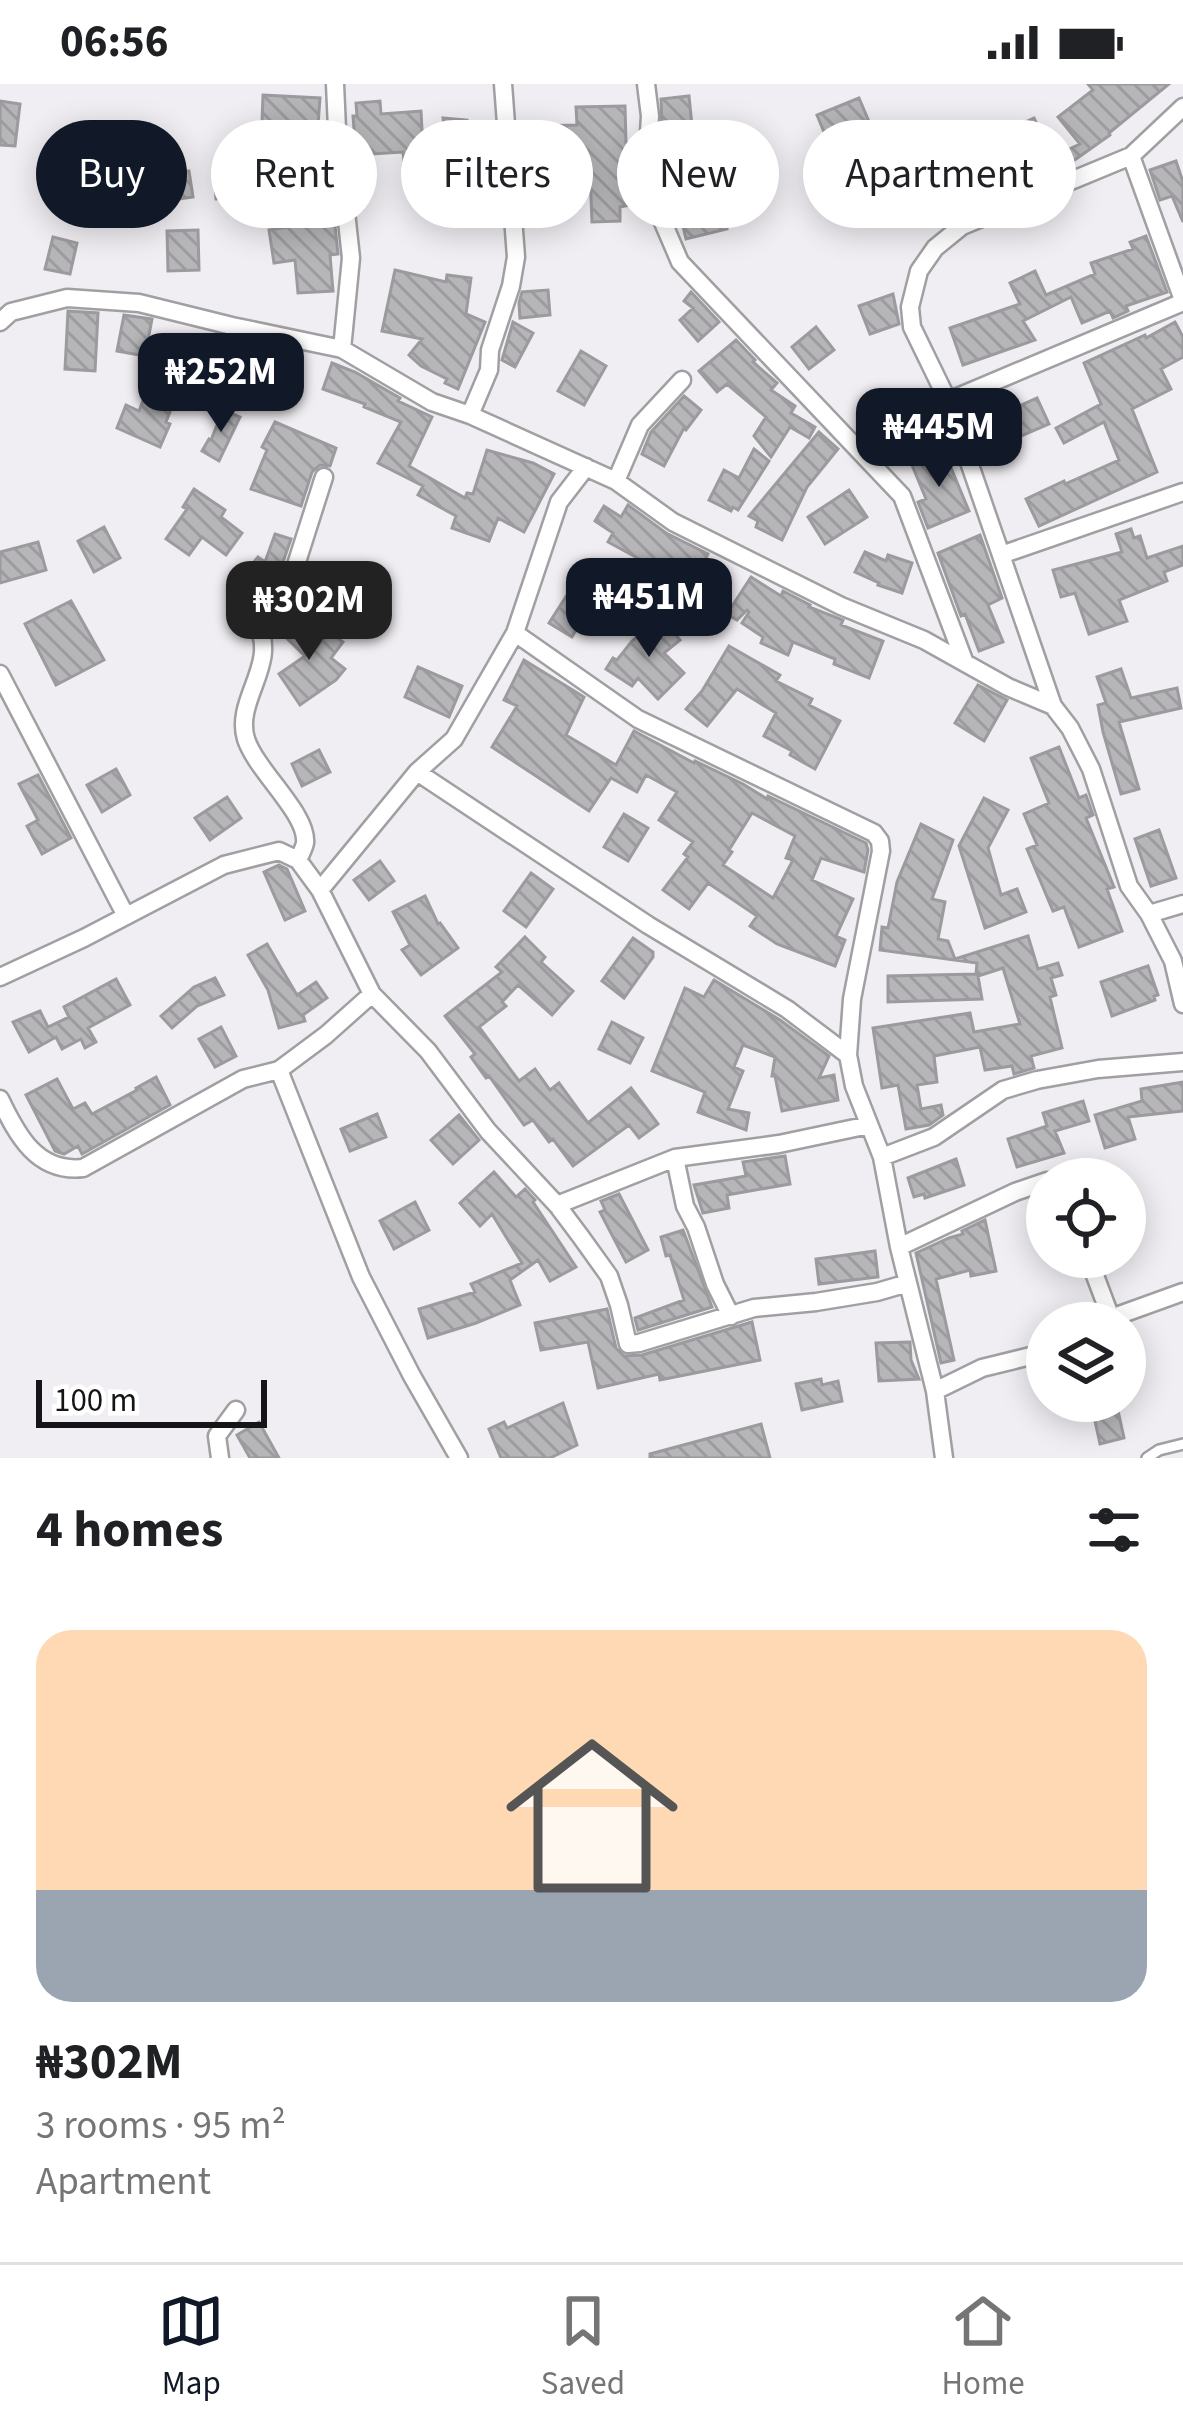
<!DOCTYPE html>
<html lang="en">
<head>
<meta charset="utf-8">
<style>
  :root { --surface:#fff; --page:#f6f6f6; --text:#202124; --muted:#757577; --line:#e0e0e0; --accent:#111827 }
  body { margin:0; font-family:"Source Sans 3",sans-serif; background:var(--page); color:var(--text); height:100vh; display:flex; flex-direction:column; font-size:45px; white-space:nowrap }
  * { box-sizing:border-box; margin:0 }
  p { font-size:39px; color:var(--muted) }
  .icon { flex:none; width:66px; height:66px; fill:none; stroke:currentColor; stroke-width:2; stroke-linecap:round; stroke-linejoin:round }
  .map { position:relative; height:1374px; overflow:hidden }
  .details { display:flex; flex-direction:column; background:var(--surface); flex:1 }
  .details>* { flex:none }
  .guide { position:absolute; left:36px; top:36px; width:1113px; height:108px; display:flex; gap:24px }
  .fabs { position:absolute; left:1026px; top:1074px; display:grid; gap:24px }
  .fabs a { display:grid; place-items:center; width:120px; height:120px; border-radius:50%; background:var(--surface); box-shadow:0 6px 30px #0003; font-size:60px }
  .scale { position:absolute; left:36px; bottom:30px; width:231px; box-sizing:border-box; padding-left:12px; border:6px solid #151416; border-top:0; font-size:33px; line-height:42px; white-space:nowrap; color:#151416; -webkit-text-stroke:9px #fff; paint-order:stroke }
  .price { position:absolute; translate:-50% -102px; padding:0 27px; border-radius:24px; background:var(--accent); color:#fff; font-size:39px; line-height:78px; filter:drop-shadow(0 3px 6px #0008) }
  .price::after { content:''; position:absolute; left:50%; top:72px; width:36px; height:27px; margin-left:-18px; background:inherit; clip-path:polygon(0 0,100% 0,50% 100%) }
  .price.selected { background:#222; color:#fff }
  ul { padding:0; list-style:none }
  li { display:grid; align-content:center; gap:24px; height:636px; padding:0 36px }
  li span { display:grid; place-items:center; height:372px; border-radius:36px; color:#555 }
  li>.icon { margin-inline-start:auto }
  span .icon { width:216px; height:216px; fill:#fffc; stroke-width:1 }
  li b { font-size:51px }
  h2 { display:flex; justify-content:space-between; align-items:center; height:144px; padding:0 36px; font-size:51px }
  .chip { padding:0 42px; border-radius:54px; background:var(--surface); box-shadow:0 6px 30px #0003; font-size:42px; line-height:108px }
  .chip.selected { background:var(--accent); color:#fff }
  .status { display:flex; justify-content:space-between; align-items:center; height:84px; padding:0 60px; background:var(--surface); direction:ltr }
  .status svg { height:33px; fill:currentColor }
  .tab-bar { display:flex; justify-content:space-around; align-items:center; height:168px; border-top:3px solid var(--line); background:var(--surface); font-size:33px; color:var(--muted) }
  .tab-bar a { display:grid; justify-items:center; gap:6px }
  .tab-bar .selected { color:var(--accent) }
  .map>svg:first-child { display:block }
</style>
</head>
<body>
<div class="status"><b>06:56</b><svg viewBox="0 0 49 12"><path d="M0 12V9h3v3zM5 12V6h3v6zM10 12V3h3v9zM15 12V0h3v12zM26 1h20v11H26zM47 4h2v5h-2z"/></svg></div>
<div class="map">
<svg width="1183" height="1374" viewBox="0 0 1183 1374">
  <defs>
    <pattern id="building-back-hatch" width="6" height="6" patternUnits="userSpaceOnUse" patternTransform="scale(3)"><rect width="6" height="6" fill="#b6b5b8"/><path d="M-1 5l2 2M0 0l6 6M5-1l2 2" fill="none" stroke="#9c9b9d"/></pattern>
  </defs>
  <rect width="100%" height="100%" fill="#f0eef2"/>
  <path fill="url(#building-back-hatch)" stroke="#9c9a9e" stroke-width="3" fill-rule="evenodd" d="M1088,0H1169L1109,49L1110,51L1069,80L1063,68L1080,60L1058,33L1093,6Z
    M263,11L320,14L318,41H313V70H277V39L262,38Z
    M689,12L692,42L662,45L661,15Z
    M859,14L870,40L858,45L866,63L825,81L820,70L831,65L817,31Z
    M0,17L20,20L15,62L0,61Z
    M380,17L381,30L421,27L425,102L407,104L403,68L356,71L353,32H357L356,19Z
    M625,22L626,59L633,60L632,89H624L630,121L620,123V137L592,138L590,89H574V63L538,64L537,42L577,41L576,23Z
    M443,34L467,36L464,77L490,75L492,104L463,105L462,79L449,81Z
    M1034,34L1054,75L1026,89L1006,47Z
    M957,43L983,104L960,114L942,75L944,74L935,51Z
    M1176,77L1183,98V138L1172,112L1160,116L1150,86Z
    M708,80L716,117L720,116L727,145L686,155L670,87Z
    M262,86L264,113L216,115L214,88Z
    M883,86L893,112L844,132L833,106Z
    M189,87L193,113L164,117L161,91Z
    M331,105L338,170L330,171L333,207L298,209L295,176L274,179L269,146L288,143L283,113Z
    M198,146L199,186L168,187L167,147Z
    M1146,152L1167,208L1126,222L1128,227L1113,234L1110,227L1082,239L1071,213L1023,237L1035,256L963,281L950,244L1020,220L1010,199L1035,187L1046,211L1095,190L1091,179L1133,165L1130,158Z
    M53,153L77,159L70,190L45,185Z
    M395,186L446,198L447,191L471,194L466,230L485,238L458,305L445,299L447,295L421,282L409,271L422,255L382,247Z
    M548,206L550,231L520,234L519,219L522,208Z
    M691,208L719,238L698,257L680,236L693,224L684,217Z
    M893,210L899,240L870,250L859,222Z
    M68,227L98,229L95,287L65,285Z
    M124,231L152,235L145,272L117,267Z
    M513,238L533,249L515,283L502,276Z
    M1175,238L1183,253V273L1161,285L1171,305L1132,325L1157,388L1039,442L1026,415L1064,397L1065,400L1119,376L1104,338L1064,359L1056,344L1101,320L1084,279L1145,251L1146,254Z
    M816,243L834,266L809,285L792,263Z
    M736,256L755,276L753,278L777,299L771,306L795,322L791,329L815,343L809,354L790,343L771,373L754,352L766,333L727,300L717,308L699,287Z
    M162,267L198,278L193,294L184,292L166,338L170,340L160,363L117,344L126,321L139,327Z
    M581,267L606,282L584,321L558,307Z
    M332,279L355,288L400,314L398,317L432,333L409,382L465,414L467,409L473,410L487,366L533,379L554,390L524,448L498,434L489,457L452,444L456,432L418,411L423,402L378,379L401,338L364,323L365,320L323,305Z
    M684,312L701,326L686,346L684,344L664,382L642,370L651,348Z
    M1037,314L1049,340L1007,358L995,333Z
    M223,326L240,333L219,377L202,367L209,355L211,356Z
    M275,338L336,364L330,382L320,381L312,388L301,422L251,405L267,366L262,363Z
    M819,348L838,365L807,403L782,456L756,443L758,437L749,432Z
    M754,365L769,377L738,426L733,423L731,427L709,416L724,386L739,394Z
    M944,367L969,427L928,444L918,418L926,415L912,381Z
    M194,405L225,426L221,433L242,449L226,471L202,453L189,471L166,455L187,425L183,423Z
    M849,406L867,433L825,460L808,433Z
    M628,421L666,449L708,470L691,503L608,458L613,449L595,437L604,422L621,433Z
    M104,443L120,474L94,488L78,457Z
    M1131,445L1134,454L1140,452L1147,474L1183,462V481L1164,488L1167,497L1119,516L1127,537L1089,550L1075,509L1061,513L1053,486L1122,468L1116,450Z
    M275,450L291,455L284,475L252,524L231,506L258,473L265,478Z
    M980,451L1002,514L988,521L1003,558L979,567L965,530L961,532L938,469Z
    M38,458L46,486L0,499V468Z
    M865,468L886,477L888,471L912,479L902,509L878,501L879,499L855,488Z
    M751,493L781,512L783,507L810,521L809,523L843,536L841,541L883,557L869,594L834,580L835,575L793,558L788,571L761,559L763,553L742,539L749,528L747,526L737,536L727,530Z
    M578,494L601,510L595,520L592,518L572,553L549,539Z
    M71,517L104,576L56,601L25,540Z
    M280,529L316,564L330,548L343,558L331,574L345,585L336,596L300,621L279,590L305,572L272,540Z
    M661,533L680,556L664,569L684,589L658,615L638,594L632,602L606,585L613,574L617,576L632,557Z
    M729,562L780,591L776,597L812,615L809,621L840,637L815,685L790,671L792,667L764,652L776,629L737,605L707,642L686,625L702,607Z
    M524,576L584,613L566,651L616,681L634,647L694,679L695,677L743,700L767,715L768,712L866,759L868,766L864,788L821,774L812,796L853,815L836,852L845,856L835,882L777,860L750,842L757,832L708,799L689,825L663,806L688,773L684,770L693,758L659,736L677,708L646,691L637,708L611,694L589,727L492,663L517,622L504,616ZM752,729L795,752L786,774L793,776L773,814L723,781L732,768L729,766Z
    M418,583L462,602L449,633L405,613Z
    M1121,585L1131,614L1177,604L1181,624L1119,638L1139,705L1121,710L1103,648L1098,621L1106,619L1097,593Z
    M978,601L1007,616L984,657L955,639Z
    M1059,663L1079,714L1086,711L1093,731L1086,734L1114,803L1107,805L1122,847L1079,863L1064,823L1053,827L1027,765L1037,761L1024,730L1049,719L1031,674Z
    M319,666L330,688L302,702L292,680Z
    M116,685L130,711L102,728L87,701Z
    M38,691L71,754L42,770L27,742L38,736L19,700Z
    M227,713L241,734L210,756L195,734Z
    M984,714L1008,726L988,764L1001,811L1017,805L1026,828L985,844L959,762Z
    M624,730L648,744L628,777L604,763Z
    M921,740L953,756L932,815L945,818L938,855L948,857L955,875L1028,852L1038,885L1058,879L1062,891L1051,894L1056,911L1050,913L1062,964L1031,972L1034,984L1014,990L1012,982L985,986L980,963L934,972L937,998L917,1001L921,1025L941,1021L943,1031L929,1041L906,1045L898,1001L882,1004L873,944L970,929L974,948L1020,940L1003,884L978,892L982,915L888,918V892L976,890L977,879L880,866L882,843L888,844L897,798Z
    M1159,746L1176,794L1151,802L1135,755Z
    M380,777L394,797L369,816L354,796Z
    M279,781L287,785L305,827L285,836L264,788Z
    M531,789L553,805L526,843L504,827Z
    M425,812L438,840L440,839L458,864L421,891L402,866L410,861L393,828Z
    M525,853L545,873L541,878L573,907L552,931L518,901L502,918L506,922L479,943L519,997L535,985L550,1006L559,999L588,1039L631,1004L658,1040L639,1054L629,1041L573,1082L553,1055L549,1058L533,1036L524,1041L489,992L486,994L471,973L475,970L445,932L502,888L496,883Z
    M633,854L653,868V873L624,914L602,897Z
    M267,860L297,911L316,898L327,914L303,931L305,937L279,944L268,906L248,871Z
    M1148,882L1158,911L1154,912L1155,916L1112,932L1101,898Z
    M215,894L224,911L197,922L172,944L161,932L194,903Z
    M116,895L130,921L88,944L96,958L85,964L81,955L62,965L56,953L29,968L13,938L40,927L48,943L69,933L64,923Z
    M714,896L780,936L829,972L819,994L834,991L838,1016L782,1027L775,992H772L775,973L743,961L734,983L743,987L728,1025L749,1029L746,1046L698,1028L705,1008L652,987L685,904L704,913Z
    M612,938L643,954L630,979L599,965Z
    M221,943L236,972L215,983L199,955Z
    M156,993L170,1021L82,1070L78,1062L64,1070L55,1067L26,1011L57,995L73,1025L85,1019L92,1030L137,1006L136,1004Z
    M1183,998V1027L1128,1033L1135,1055L1105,1064L1095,1031L1142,1017L1141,1005Z
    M1083,1017L1089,1037L1055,1047L1064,1069L1017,1083L1008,1055L1047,1042L1043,1029Z
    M377,1030L386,1053L350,1067L341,1045Z
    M459,1031L479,1056L453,1080L431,1056Z
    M785,1072L790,1100L727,1111L729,1124L703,1129L694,1101L746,1092L743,1078Z
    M956,1075L964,1101L925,1114L924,1110L914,1113L908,1094Z
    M494,1088L516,1113L525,1105L535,1116L533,1118L576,1183L550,1197L538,1176L510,1196L520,1221L476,1239L428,1254L419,1225L475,1208L471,1200L522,1179L492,1130L480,1142L460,1119Z
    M619,1110L648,1166L626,1178L600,1128L605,1126L601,1117Z
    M415,1118L429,1146L394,1165L380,1137Z
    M985,1136L996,1187L971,1192L970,1186L936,1195L954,1276L941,1279L916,1169L949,1154L963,1150L962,1147Z
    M683,1146L712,1223L638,1246L635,1234L684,1216L670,1171L666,1172L661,1153Z
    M875,1167L878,1193L819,1200L816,1175Z
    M607,1225L616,1264L624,1272L642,1271L752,1238L760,1276L660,1296L659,1290L598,1304L588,1258L541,1266L535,1239Z
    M910,1258L911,1276L919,1295L879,1297L876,1259Z
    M821,1295L822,1301L838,1297L842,1317L802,1326L796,1300Z
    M563,1319L577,1361L550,1374H501L489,1345L504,1338L507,1344Z
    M1117,1322L1124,1354L1100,1360L1093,1328Z
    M259,1338L279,1374H250L237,1351Z
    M761,1340L770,1374H650V1370Z"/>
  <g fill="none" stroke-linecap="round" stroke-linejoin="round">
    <g stroke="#a09fa2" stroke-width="14">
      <path id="service" d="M1147,1374L1159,1366L1183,1360"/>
    </g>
    <g stroke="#a09fa2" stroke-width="21">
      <path id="minor" d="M335,0L337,45L351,174L342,265
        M646,0L650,32L647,82L659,129L680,178L902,412L965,579
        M1183,23L1131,72L962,142L935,164L919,187L910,223L912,243L948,317L1053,622L1070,644L1091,685L1129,802L1149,830L1173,877L1183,920
        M1131,72L1183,216
        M0,238L11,228L67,214L139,219L232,242L342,265L432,318L470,331L616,397L673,438L841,522L924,556L1008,603L1053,622
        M948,317L1183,218
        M470,331L489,286L490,266L511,202L516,173L503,0
        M616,397L640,341L682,296
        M1001,471L1183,408
        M515,549L638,635L874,749L880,757L881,767L852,915L848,971L854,1002L882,1073L899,1163L935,1307L944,1374
        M0,590L126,832
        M417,688L648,841L787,925L848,971
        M298,776C300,772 304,764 305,759C308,730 257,688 246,655C234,616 279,580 257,540L296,481L324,393
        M320,806L417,688L454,655L515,549L559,418L586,383
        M1149,830L1183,820
        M0,893L84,854L224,781L279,767L298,776L320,806L372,910L428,967L488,1047L557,1121L581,1153L609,1192L619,1221L628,1260L639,1259L754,1224L816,1218L877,1208L908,1199
        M279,986L361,1193L412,1292L459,1374
        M0,1015C17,1051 37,1089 83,1084L243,995L279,986L326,951L372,910
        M882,1073L934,1053L1003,1006L1037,996L1098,985L1183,978
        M675,1074L685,1122L696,1143L715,1200L731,1232
        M557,1121L675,1074L779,1060L869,1041
        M899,1163L1015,1108L1047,1097
        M1088,1173L1111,1234
        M1105,1239L1111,1234L1183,1208
        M935,1307L982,1284L1047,1268
        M220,1374L217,1352L236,1326"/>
    </g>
    <use href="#service" stroke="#fff" stroke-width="9"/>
    <use href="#minor" stroke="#fff" stroke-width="16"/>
  </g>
</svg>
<div class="fabs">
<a><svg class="icon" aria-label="locate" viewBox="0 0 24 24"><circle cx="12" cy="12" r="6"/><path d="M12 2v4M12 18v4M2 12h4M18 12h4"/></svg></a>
<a><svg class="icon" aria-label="layers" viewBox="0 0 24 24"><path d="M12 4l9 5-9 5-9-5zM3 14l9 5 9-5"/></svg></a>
</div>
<div class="scale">100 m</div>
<b class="price" style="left:221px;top:351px">₦252M</b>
<b class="price" style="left:939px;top:406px">₦445M</b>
<b class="price" style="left:649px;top:576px">₦451M</b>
<b class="price selected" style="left:309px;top:579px">₦302M</b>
<div class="guide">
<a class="chip selected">Buy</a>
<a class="chip">Rent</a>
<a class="chip">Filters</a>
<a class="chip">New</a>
<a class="chip">Apartment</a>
</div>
</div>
<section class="details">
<h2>4 homes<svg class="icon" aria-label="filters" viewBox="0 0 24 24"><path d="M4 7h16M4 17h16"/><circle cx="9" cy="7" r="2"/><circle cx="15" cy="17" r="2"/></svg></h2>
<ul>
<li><span style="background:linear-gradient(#ffd9b3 70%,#9aa5b1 0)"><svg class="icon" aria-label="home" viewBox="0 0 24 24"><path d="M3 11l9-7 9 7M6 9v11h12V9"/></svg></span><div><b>₦302M</b><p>3 rooms · 95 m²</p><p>Apartment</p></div></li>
</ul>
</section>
<nav class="tab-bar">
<a class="selected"><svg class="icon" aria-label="map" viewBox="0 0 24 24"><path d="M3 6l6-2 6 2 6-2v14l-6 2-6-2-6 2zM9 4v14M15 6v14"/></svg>Map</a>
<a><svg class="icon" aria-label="saved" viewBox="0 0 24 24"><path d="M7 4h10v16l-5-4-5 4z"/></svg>Saved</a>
<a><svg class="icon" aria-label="home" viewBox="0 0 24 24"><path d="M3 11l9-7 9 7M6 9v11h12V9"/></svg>Home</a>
</nav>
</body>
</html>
